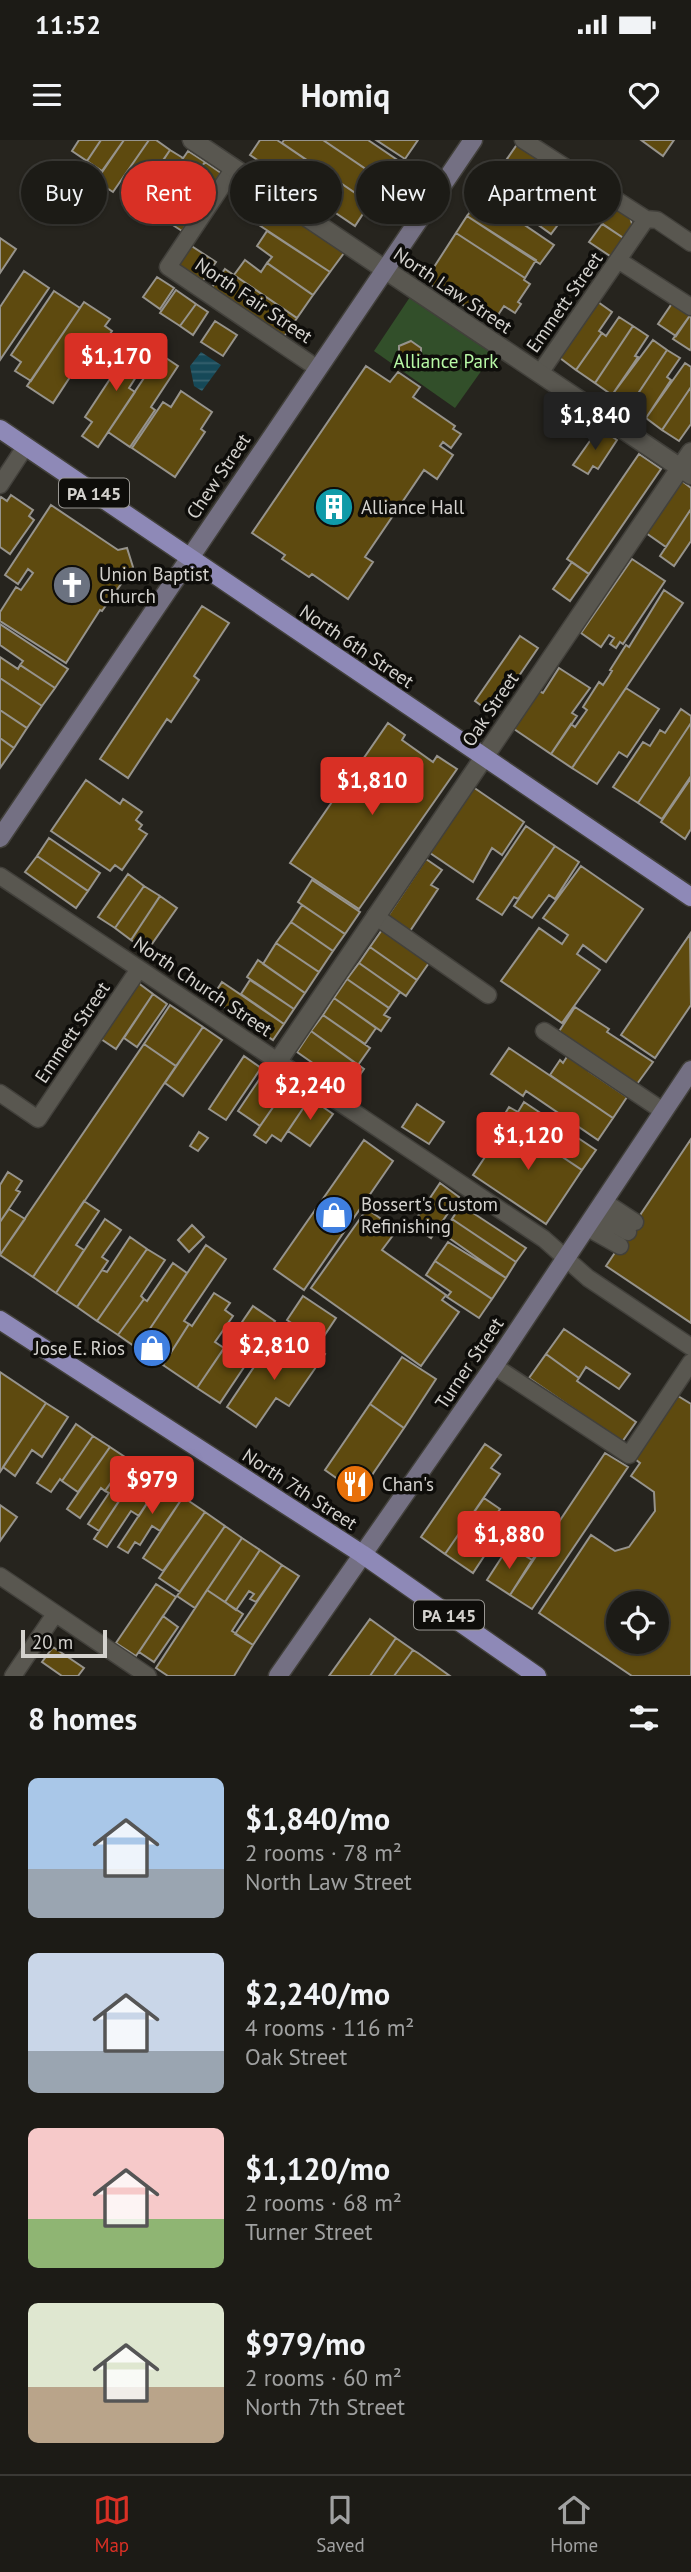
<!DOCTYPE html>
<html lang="en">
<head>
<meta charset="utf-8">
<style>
  :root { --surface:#1c1b16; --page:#25241f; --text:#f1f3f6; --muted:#a0a1a1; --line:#3a3935; --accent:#d93025 }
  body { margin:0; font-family:"PT Sans",sans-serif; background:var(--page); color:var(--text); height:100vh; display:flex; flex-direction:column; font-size:26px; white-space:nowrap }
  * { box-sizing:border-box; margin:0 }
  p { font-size:23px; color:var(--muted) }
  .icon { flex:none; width:38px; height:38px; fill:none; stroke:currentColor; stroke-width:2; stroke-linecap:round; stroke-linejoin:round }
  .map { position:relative; height:1536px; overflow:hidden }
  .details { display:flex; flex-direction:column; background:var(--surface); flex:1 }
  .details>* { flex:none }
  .banner { position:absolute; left:21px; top:21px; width:649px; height:63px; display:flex; gap:14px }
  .controls { position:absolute; left:606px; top:1451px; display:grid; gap:14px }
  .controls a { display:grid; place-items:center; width:63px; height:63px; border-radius:50%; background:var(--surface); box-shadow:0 2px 5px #0004,0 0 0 2px var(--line); font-size:35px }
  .scale { position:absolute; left:21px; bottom:18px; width:86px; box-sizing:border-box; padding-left:7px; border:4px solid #d4d2ce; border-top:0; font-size:19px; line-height:24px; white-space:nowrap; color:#d4d2ce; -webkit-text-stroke:5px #0e0d0a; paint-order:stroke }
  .price { position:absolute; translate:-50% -60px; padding:0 16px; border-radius:7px; background:var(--accent); color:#fff; font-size:23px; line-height:46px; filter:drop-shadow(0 2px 4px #0008) }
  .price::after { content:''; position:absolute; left:50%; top:42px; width:21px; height:16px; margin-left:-10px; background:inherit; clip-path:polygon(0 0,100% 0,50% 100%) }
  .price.selected { background:#222; color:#fff }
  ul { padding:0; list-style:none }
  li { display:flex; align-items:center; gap:21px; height:175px; padding:0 28px }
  li span { display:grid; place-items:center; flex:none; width:196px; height:140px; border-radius:10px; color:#555 }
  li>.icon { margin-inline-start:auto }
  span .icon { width:84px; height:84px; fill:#fffc; stroke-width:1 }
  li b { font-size:30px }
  h2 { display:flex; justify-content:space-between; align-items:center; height:84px; padding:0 28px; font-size:30px }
  .chip { padding:0 24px; border-radius:32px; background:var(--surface); box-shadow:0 2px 5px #0004,0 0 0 2px var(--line); font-size:24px; line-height:63px }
  .chip.selected { background:var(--accent); color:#fff }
  .status { display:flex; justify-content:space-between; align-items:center; height:49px; padding:0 35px; background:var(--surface); direction:ltr }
  .status svg { height:19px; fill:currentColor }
  header { display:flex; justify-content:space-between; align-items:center; height:91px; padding:0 28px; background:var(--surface); font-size:32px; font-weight:700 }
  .menu { display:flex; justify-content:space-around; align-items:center; height:98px; border-top:2px solid var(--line); background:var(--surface); font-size:19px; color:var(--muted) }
  .menu a { display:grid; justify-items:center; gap:4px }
  .menu .selected { color:var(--accent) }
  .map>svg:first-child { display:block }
</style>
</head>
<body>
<div class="status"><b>11:52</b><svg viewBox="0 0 49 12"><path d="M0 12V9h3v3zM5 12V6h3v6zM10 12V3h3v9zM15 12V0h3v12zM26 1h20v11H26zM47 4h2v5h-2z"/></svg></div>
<header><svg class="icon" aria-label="menu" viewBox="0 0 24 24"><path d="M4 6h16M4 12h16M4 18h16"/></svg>Homiq<svg class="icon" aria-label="heart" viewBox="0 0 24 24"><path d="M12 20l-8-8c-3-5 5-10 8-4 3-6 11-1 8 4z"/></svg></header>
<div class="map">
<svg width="691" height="1536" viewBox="0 0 691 1536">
  <defs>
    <pattern id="water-rules" width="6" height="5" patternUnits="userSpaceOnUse" patternTransform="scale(1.75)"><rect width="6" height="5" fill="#164958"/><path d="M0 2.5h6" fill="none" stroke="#37626f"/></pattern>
  </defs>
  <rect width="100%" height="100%" fill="#26241e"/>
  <path fill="#324f2a" d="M410,157L494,213L455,268L374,211Z"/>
  <path fill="url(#water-rules)" d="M201,212L221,225L202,251L194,246L190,226Z"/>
  <path fill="#5e4a0f" stroke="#96938c" stroke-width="2" fill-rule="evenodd" d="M79,0H101L87,21L72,11Z
    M101,0H124L102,31L87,21Z
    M124,0H149L113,52L96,41Z
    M149,0H156L170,10L150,39L131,26Z
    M260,0H277L370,63L355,86L250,15Z
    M284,0H323L385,42L370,63L282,3Z
    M323,0H368L399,21L385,42Z
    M376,0H418L405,19Z
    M641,0H674L663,16Z
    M518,3L552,28L549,32L583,54L575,65L507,19Z
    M170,10L183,18L159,53L147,45Z
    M188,11L205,22L165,80L154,72L163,59L158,55Z
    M507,19L575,65L570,73L563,68L558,75L496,35Z
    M205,22L221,33L182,91L165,80Z
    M496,35L532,60L531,62L560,82L551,94L523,74L519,81L482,56Z
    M482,56L554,105L540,124L467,76Z
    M604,57L629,74L633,87L625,99L591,76Z
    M281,68L344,113L330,132L256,83L266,69L276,75Z
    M467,76L536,120L525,138L456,93Z
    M602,84L625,99L613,118L589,102Z
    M267,91L330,132L313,155L267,123L272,117L257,106Z
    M456,93L525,138L524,140L530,144L518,162L521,164L515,173L504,166L498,175L492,172L487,180L425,141Z
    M0,98L16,109L0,133Z
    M190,105L216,122L202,142L176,125Z
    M245,120L261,132L267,123L313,155L297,178L234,135Z
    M225,129L297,178L283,198L208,153Z
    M24,131L49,148L0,220V167Z
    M157,137L174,148L160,169L143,157Z
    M176,150L196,164L180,186L160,173Z
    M54,151L80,168L31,241L15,231L21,222L11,215Z
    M84,162L110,179L105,186L112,191L95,216L87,211L53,263L27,246Z
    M598,162L612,172L599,191L602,193L576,230L560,218Z
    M673,162L691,174L676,196L658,184Z
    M196,164L208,172L193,195L180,186Z
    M691,174V208L690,210L673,199Z
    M619,177L633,186L595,243L576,230L602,193L606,196Z
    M215,181L237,195L223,216L201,202Z
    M633,186L648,196L635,216L638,217L612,255L595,243Z
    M137,198L154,209L129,248L135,252L98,307L82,296L92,282L85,277Z
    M653,200L667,210L629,267L612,255Z
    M411,201L421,208V221L409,227L399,219V206Z
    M667,210L680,218L667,237L671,240L646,278L629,267Z
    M160,214L178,226L151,267L155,270L130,307L108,292Z
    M685,223L691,227V247L662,290L646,278Z
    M366,226L390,242L398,232L420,247L413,257L455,286L453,289L461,294L451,308L443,302L440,306L453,315L437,339L424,330L365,417L373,422L348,459L312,434L309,437L282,419L285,415L252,393Z
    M691,247V284L679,301L662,290Z
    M181,251L212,272L201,289L205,292L175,337L132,308L163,262L171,267Z
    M599,288L617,300L598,329L593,326L588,334L573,325Z
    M639,314L661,329L589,434L567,419Z
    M682,341L691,348V369L666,407L646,393Z
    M11,355L33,370L29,376L34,380L10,414L0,407V359L1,357L7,361Z
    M51,365L118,410L127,408L133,427L102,471L100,470L66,523L0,481V472L16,447L21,450L33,433L28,429L18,444L5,435Z
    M691,369V401L674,426L660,416Z
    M632,419L665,441L623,504L620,502L616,508L610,504L614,498L609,495L601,507L581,493Z
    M572,422L589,434L570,461L553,449Z
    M664,450L683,463L572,628L551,614L571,584L575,587L587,570L583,567L599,542L603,545L609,536L612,531L610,530L626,505L629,507Z
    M202,466L229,483L194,536L199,540L171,582L167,579L128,638L100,619Z
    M0,484L68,529L55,548L20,525L23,521L0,505Z
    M520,496L538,508L493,574L475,561Z
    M0,517L18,529L20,525L55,548L42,566L0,538Z
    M559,528L590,548L572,573L577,576L551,614L514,589L539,551L543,553Z
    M0,538L42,566L27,588L0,570Z
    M626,548L659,569L627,617L619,612L597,644L572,628Z
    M681,569L691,576V583L638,663L613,647L643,602L650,606L660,590L665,593Z
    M0,570L27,588L14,608L0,598Z
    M388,583L405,595L402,600L433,622L437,616L457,629L359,769L290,723L336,656L333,654L346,635L350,638Z
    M691,583V636L662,679L638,663Z
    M0,598L14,608L0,628Z
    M691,638V689L685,699L661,682Z
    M86,640L120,664L123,659L142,672L136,680L142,685L139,689L147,694L122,730L115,725L110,731L51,691Z
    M473,647L524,682L502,715L492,708L473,742L430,713Z
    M526,686L555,706L518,759L514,757L502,775L477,759Z
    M49,698L100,733L88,751L37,716Z
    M555,706L579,722L555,759L549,755L532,778L514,766Z
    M37,716L88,751L76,768L25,732Z
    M426,719L442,730L431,745L438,749L410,791L388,776Z
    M581,726L643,769L606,822L583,805L577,814L600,830L562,883L501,841L539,788L562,804L568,795L543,778Z
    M128,734L144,746L115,788L98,777Z
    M312,740L360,772L345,794L298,762Z
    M144,746L160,756L131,800L115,788Z
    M160,756L177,768L147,811L131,800Z
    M302,765L345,794L333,811L291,782Z
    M291,782L333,811L319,832L276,803Z
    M384,787L431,820L417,840L370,807Z
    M690,794L691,865L655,918L621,895Z
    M276,803L319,832L305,853L263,824Z
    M370,807L417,840L406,856L359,823Z
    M258,820L305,853L294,869L247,837Z
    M359,823L400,852L389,868L347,839Z
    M347,839L389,868L384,875L390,878L381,891L334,858Z
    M250,840L294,869L284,884L241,854Z
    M137,842L153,854L116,909L98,897Z
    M222,842L284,884L273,900L211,859Z
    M153,854L167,864L137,907L124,898Z
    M334,858L376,888L365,904L323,875Z
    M170,865L203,887L176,926L144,904Z
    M575,867L609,889L607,892L653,922L637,944L558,893Z
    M323,875L370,908L358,925L311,891Z
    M203,887L222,900L183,956L165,943Z
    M311,891L364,929L350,949L297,912Z
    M144,904L176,926L33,1137L0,1115Z
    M509,908L613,978L598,1000L526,951L523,956L491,934Z
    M570,912L594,928L590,932L627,957L613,978L550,935L560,920L563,923Z
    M244,916L261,928L226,980L209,969Z
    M267,928L289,944L260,986L238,971Z
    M289,944L310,958L281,1001L272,995L266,1003L254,995Z
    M310,958L333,974L310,1006L288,991Z
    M524,962L596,1010L582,1030L503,977L509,967L518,972Z
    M417,964L444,982L429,1004L402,987Z
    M509,981L582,1030L546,1084L473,1035Z
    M199,992L208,998L198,1011L190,1006Z
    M691,999V1183L606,1126Z
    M364,1000L393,1021L304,1150L274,1129Z
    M8,1032L22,1041L16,1050L20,1052L0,1082V1045Z
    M440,1043L459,1057L431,1098L412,1085Z
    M84,1061L99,1071L76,1105L84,1110L56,1153L33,1137Z
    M461,1065L526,1108L516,1122L452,1079Z
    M9,1069L25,1079L0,1115V1082Z
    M367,1069L397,1090L382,1110L446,1155L442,1160L459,1172L421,1226L311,1148Z
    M105,1079L121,1090L102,1117L108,1121L77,1167L56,1153Z
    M452,1079L516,1122L506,1138L442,1093Z
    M192,1085L204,1097L189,1112L178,1100Z
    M130,1097L147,1109L97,1181L77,1167L102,1130L107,1132Z
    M448,1102L506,1138L492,1159L435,1121Z
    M206,1105L226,1119L184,1181L189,1184L163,1225L137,1208Z
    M147,1109L165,1120L141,1156L144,1159L118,1195L97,1181Z
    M435,1121L492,1159L479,1178L447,1157L451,1152L426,1135Z
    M173,1123L187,1133L137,1208L118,1195L144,1159L147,1161Z
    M214,1153L230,1163L225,1170L233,1176L215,1202L224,1208L197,1248L163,1225L189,1184L192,1186Z
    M303,1156L336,1178L320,1202L287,1180Z
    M253,1166L275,1181L220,1263L197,1248Z
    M564,1189L630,1234L619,1249L586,1227L579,1238L546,1214Z
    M307,1202L325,1214L289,1266L276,1258L256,1287L227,1267L266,1209L280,1218L285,1212L296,1219Z
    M546,1214L579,1238L577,1241L636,1282L622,1302L529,1238Z
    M402,1217L436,1239L404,1288L370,1264Z
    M0,1232L46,1263L0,1332Z
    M678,1256L691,1264V1536H632L539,1473L591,1395L615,1411L629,1407L655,1371L654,1352L631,1336L640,1323L635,1319ZM618,1463H656V1502H618Z
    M46,1263L68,1277L42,1317L32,1310L15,1336L3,1327Z
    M370,1264L404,1288L359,1354L325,1330Z
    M76,1284L93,1296L62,1341L60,1339L51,1352L37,1343Z
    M93,1296L110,1307L78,1352L62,1341Z
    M485,1304L501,1315L491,1328L500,1334L445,1414L421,1397Z
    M110,1307L128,1319L105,1351L101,1348L80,1378L67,1369Z
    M605,1313L628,1327L532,1469L510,1455Z
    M128,1319L141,1328L99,1391L88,1384L109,1353L105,1351Z
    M141,1328L161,1342L139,1376L131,1371L107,1407L94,1399Z
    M161,1342L183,1357L160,1391L152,1386L140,1405L135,1402L128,1413L118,1407Z
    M183,1357L205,1372L163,1431L143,1418Z
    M484,1358L500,1369L485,1391L496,1398L473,1433L445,1414Z
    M0,1365L17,1377L0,1401Z
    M205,1372L225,1386L180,1452L159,1438Z
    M538,1379L553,1389L544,1404L528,1394Z
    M225,1386L242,1398L195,1468L177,1456Z
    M528,1394L544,1404L532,1420L517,1410Z
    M242,1398L260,1410L225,1462L207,1450Z
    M507,1409L512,1412L514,1409L532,1420L510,1455L487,1440Z
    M260,1410L282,1425L256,1462L250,1459L254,1454L249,1451L236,1470L225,1462Z
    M282,1425L299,1436L253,1505L235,1494Z
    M156,1444L176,1457L136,1516L116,1503Z
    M207,1450L243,1474L232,1491L253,1505L234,1536H168L156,1528Z
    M163,1476L178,1487L154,1522L139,1512Z
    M370,1479L396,1498L370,1536H329Z
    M396,1498L413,1510L394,1536H370Z
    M53,1507L84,1528L78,1536H62L42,1522Z
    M413,1510L418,1513L450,1536H394Z"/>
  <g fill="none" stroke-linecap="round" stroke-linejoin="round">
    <g stroke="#42403b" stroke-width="19">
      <path id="lane" d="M523,0L646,79L657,80L691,103
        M234,28L168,127L317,228
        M618,120L691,167
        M540,233L646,79
        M0,345L25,307
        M0,736L544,1099L588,1138L691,1207
        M375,776L488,855
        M544,891L663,971
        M0,953L38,979L139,829
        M603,1061L635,1082
        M595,1074L628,1092
        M586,1087L620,1106
        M494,1226L629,1315L691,1222
        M0,1436L148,1536
        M13,1536L55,1474"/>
    </g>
    <g stroke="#42403b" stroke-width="21">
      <path id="street" d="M192,0L691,335
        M278,921L691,312"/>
    </g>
    <g stroke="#42403b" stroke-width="21">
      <path id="secondary" d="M0,698L473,0
        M278,1536L494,1226L691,930"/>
    </g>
    <g stroke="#42403b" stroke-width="21">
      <path id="primary" d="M0,289L691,757
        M0,1180L362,1414L537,1536"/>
    </g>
    <use href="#lane" stroke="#595750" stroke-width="16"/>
    <use href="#street" stroke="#595750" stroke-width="18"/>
    <use href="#secondary" stroke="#747083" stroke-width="18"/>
    <use href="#primary" stroke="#8e89b7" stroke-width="18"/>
  </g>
  <defs>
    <g id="building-disc" transform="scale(2.0125)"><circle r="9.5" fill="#0f9aa8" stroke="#0e0d0a"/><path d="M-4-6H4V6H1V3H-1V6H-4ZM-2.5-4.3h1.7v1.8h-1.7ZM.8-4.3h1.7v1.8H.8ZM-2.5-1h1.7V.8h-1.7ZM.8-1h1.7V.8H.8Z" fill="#fff"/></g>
    <g id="church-disc" transform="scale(2.0125)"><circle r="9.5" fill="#6b7280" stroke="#0e0d0a"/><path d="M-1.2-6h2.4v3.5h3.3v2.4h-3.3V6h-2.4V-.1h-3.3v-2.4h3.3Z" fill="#fff"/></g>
    <g id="shop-disc" transform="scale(2.0125)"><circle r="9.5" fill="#3f7fe0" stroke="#0e0d0a"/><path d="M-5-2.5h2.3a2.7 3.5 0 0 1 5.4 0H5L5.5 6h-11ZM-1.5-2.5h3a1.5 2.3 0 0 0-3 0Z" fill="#fff"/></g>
    <g id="restaurant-disc" transform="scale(2.0125)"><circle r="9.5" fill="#e8710a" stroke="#0e0d0a"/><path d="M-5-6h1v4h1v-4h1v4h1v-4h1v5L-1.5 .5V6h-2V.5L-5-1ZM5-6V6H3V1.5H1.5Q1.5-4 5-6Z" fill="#fff"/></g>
  </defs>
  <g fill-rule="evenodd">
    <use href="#building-disc" x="334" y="367"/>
    <use href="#church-disc" x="72" y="445"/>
    <use href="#shop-disc" x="334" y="1075"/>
    <use href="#shop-disc" x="152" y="1208"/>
    <use href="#restaurant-disc" x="355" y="1344"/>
  </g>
  <g text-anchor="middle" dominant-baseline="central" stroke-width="7" stroke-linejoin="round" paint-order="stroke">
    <g fill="#0e0d0a" stroke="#999793" stroke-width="2">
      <rect x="59" y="338.5" width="70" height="29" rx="5"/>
      <rect x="414" y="1460.5" width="70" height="29" rx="5"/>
    </g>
    <g font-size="18" font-weight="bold" fill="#d4d2ce">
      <text x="94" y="353">PA 145</text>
      <text x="449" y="1475">PA 145</text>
    </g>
    <g font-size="19" fill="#d4d2ce" stroke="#0e0d0a">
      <text transform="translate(453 150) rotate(34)">North Law Street</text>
      <text transform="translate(254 160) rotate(34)">North Fair Street</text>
      <text transform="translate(564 162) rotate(-55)">Emmett Street</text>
      <text transform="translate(218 336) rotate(-56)">Chew Street</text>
      <text transform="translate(357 506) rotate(34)">North 6th Street</text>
      <text transform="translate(490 569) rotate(-56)">Oak Street</text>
      <text transform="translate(203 846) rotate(34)">North Church Street</text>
      <text transform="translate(72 892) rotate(-56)">Emmett Street</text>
      <text transform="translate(469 1223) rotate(-56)">Turner Street</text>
      <text transform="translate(300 1349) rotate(33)">North 7th Street</text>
    </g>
    <g font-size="19" fill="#b8f9a6" stroke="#0e0d0a">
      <text x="446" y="221">Alliance Park</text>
    </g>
    <g font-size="19" fill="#d4d2ce" stroke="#0e0d0a" text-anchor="start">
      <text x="361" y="367">Alliance Hall</text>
      <text x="99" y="434">Union Baptist<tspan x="99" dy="22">Church</tspan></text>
      <text x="361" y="1064">Bossert's Custom<tspan x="361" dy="22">Refinishing</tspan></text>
      <text x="125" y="1208" text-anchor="end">Jose E. Rios</text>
      <text x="382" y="1344">Chan's</text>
    </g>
  </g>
</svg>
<div class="controls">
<a><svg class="icon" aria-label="locate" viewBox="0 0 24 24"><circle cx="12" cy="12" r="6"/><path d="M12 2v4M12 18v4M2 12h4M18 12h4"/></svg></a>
</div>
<div class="scale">20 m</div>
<b class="price" style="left:116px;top:253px">$1,170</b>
<b class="price selected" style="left:595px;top:312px">$1,840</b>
<b class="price" style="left:372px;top:677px">$1,810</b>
<b class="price" style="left:310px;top:982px">$2,240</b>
<b class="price" style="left:528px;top:1032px">$1,120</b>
<b class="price" style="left:274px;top:1242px">$2,810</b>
<b class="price" style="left:152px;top:1376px">$979</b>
<b class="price" style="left:509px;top:1431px">$1,880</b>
<div class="banner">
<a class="chip">Buy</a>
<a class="chip selected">Rent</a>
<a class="chip">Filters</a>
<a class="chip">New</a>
<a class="chip">Apartment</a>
</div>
</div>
<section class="details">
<h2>8 homes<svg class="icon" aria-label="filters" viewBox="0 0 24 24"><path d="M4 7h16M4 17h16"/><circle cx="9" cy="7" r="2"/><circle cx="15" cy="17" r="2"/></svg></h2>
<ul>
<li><span style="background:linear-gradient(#a9c7e8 65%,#9aa5b1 0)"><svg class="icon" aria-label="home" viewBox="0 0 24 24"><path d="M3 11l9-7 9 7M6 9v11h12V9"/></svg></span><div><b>$1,840/mo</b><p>2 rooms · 78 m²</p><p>North Law Street</p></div></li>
<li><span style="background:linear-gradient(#c9d6e8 70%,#9aa5b1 0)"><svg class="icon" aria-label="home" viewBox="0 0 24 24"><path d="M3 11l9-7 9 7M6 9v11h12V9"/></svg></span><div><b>$2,240/mo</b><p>4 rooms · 116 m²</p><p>Oak Street</p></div></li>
<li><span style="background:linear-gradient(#f6c9c9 65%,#8fb573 0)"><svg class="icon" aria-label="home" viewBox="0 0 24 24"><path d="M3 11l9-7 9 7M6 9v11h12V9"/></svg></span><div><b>$1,120/mo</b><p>2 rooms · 68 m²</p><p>Turner Street</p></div></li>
<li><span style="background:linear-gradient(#dfe7d0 60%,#b9a48a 0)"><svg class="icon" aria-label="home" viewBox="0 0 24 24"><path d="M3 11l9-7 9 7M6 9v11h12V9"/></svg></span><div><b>$979/mo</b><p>2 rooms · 60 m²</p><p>North 7th Street</p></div></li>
</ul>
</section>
<nav class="menu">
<a class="selected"><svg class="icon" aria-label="map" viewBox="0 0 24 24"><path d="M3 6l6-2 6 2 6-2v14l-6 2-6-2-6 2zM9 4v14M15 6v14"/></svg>Map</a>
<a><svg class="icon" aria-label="saved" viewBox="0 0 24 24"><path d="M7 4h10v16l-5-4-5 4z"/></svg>Saved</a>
<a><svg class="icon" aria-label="home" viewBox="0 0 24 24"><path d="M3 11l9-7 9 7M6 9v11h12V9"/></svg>Home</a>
</nav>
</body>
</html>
